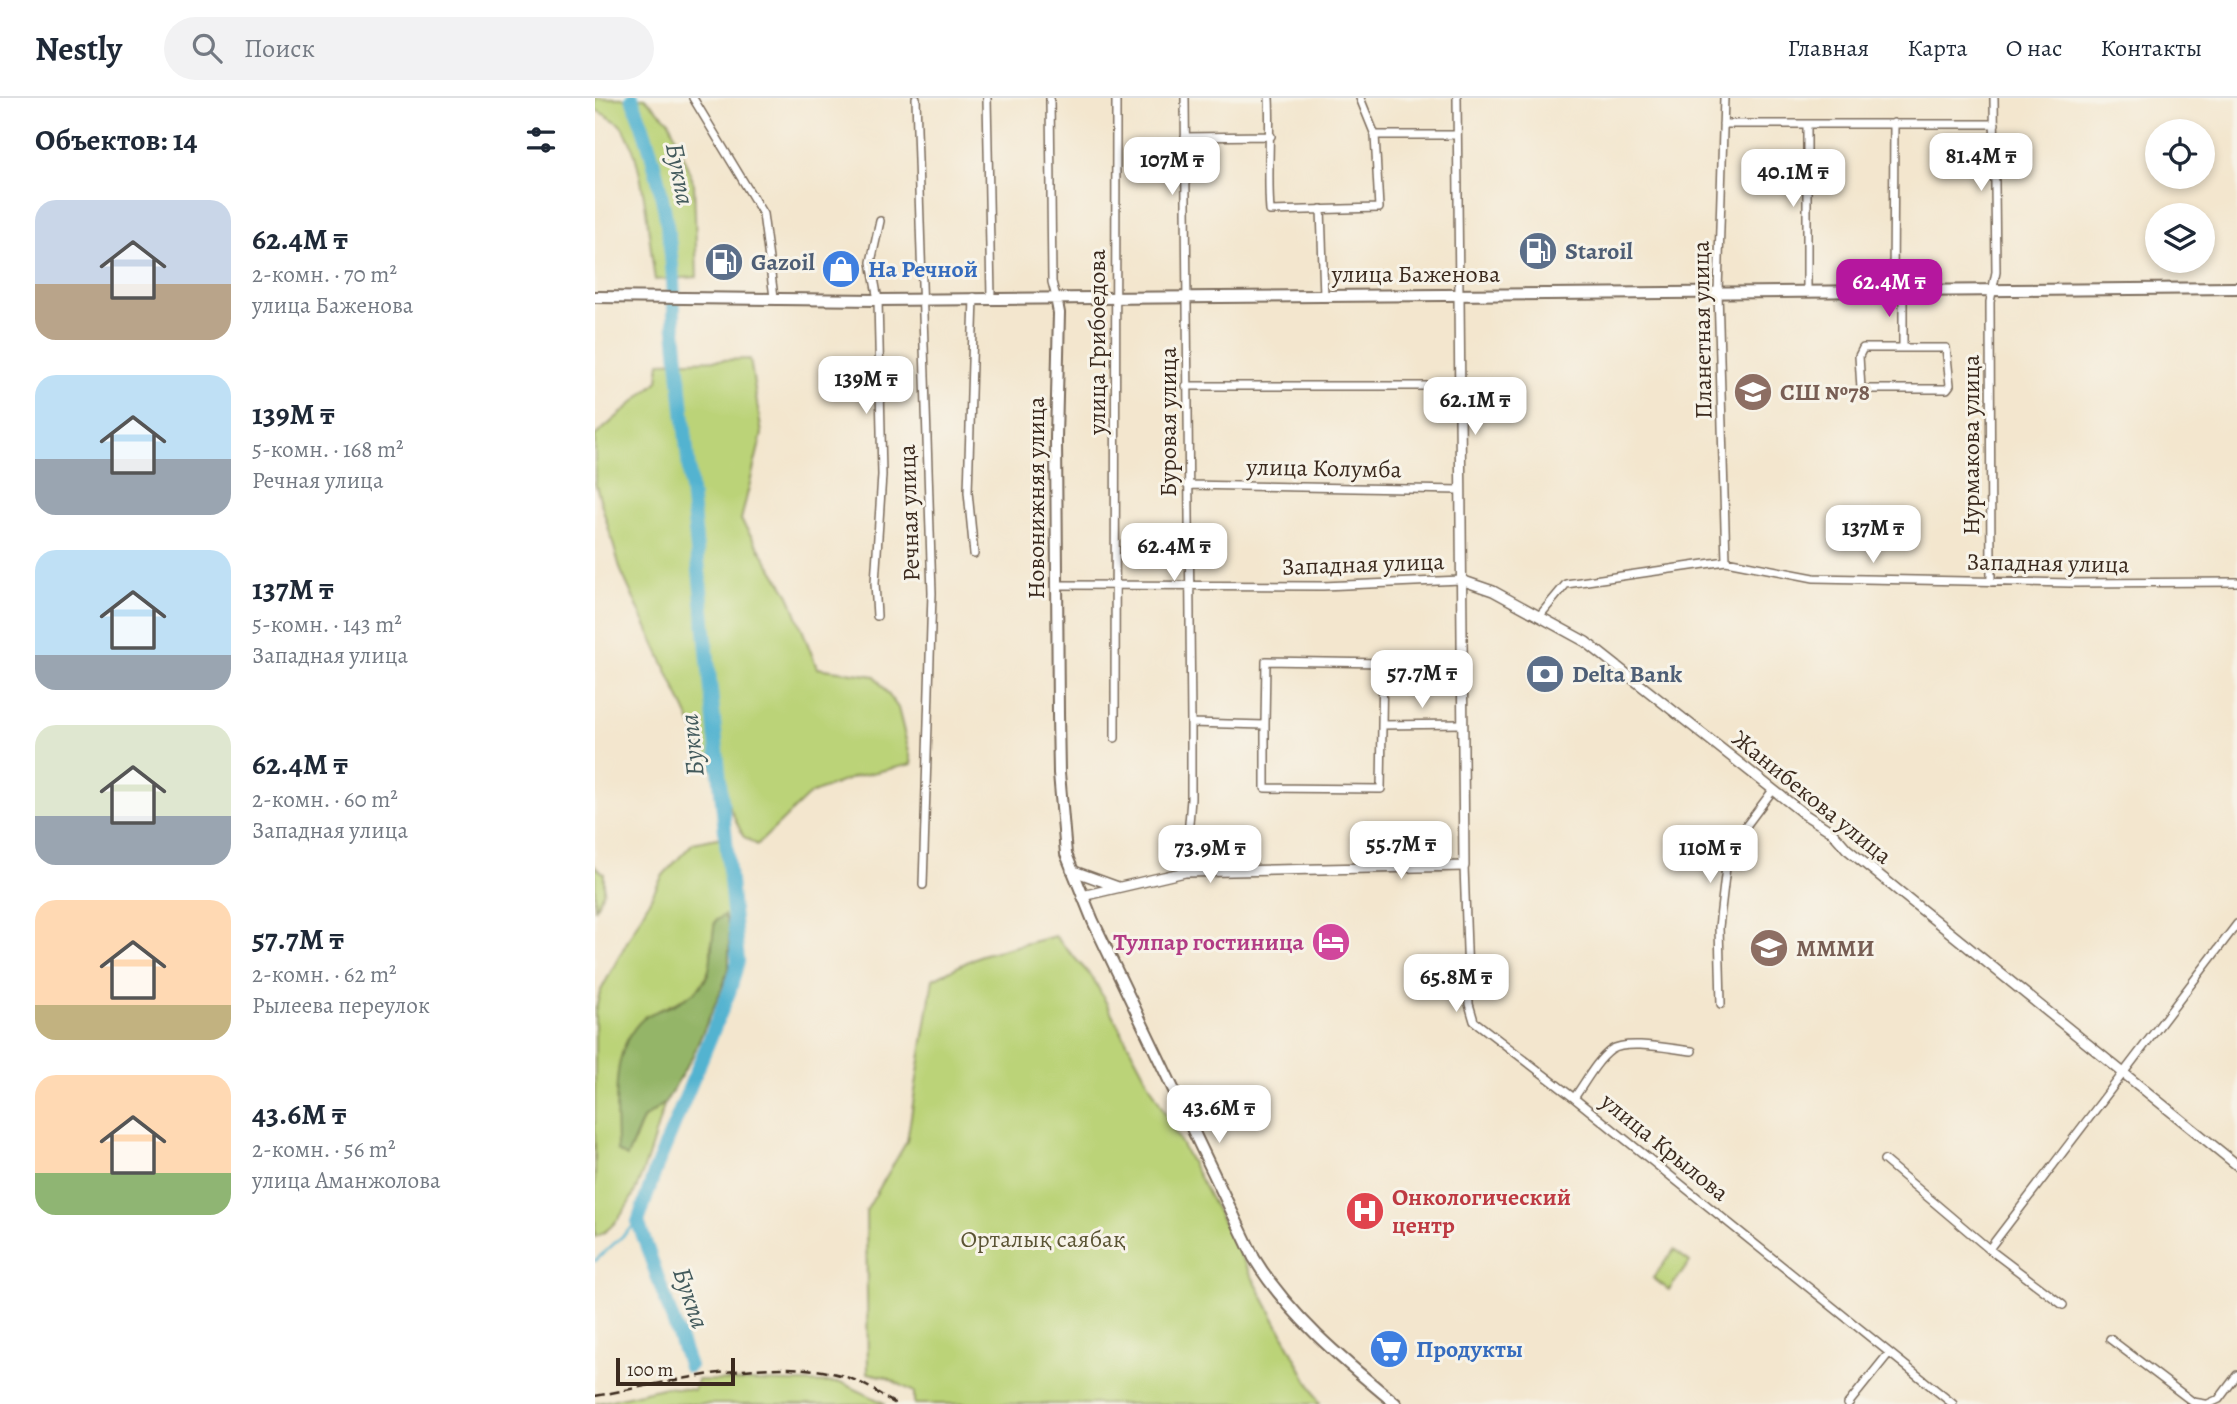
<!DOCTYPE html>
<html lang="ru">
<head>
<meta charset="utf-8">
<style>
  :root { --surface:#fff; --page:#f2f2f3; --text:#1f2937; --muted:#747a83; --line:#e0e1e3; --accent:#b5179e }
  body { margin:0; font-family:Alegreya,serif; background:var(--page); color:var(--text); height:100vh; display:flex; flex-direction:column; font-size:26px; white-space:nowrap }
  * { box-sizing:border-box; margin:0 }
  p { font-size:23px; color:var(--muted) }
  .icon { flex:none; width:38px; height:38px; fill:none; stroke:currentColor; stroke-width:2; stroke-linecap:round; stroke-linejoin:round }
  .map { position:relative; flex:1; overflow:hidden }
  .panel { display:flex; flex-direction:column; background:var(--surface); width:595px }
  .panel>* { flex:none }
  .buttons { position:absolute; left:1550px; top:21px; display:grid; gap:14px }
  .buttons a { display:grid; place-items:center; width:70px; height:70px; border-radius:50%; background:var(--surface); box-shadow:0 4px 10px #0003; font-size:35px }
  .scale { position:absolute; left:21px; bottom:18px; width:119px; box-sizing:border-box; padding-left:7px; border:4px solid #3b2a1e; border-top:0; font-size:19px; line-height:24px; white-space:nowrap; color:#3b2a1e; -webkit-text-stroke:5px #f7f3e8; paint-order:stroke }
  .price { position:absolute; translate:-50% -60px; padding:0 16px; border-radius:14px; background:#fff; color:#222; font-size:23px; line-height:46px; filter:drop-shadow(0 2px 4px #0008) }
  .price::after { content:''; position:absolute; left:50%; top:42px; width:21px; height:16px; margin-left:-10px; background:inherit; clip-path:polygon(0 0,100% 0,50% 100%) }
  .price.active { background:var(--accent); color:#fff }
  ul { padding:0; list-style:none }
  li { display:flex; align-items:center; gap:21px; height:175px; padding:0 35px }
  li span { display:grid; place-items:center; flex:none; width:196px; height:140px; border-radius:21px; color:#555 }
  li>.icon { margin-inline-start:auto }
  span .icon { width:84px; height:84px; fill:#fffc; stroke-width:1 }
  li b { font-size:30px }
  h2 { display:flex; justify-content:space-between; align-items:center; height:84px; padding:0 35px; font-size:30px }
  header { display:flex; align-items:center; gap:42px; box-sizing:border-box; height:98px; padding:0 35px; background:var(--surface); border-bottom:2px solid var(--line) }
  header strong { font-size:33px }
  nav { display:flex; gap:38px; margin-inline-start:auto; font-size:24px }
  .search { width:490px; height:63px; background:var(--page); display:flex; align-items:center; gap:18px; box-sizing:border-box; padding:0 24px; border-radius:38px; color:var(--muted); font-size:26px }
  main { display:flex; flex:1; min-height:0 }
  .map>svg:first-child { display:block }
</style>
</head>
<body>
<header>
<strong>Nestly</strong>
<div class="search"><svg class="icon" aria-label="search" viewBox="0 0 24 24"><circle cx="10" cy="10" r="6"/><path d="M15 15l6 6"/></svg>Поиск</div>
<nav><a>Главная</a><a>Карта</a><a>О нас</a><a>Контакты</a></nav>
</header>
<main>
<section class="panel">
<h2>Объектов: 14<svg class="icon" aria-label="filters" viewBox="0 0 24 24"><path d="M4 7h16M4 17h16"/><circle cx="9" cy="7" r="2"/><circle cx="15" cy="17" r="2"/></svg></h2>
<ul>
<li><span style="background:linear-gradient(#c9d6e8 60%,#b9a48a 0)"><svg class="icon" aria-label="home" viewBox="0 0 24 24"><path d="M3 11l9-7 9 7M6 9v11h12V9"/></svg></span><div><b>62.4M ₸</b><p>2-комн. · 70 m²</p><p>улица Баженова</p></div></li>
<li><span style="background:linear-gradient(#bfe0f5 60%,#9aa5b1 0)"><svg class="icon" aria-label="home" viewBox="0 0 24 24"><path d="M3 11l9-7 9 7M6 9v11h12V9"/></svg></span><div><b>139M ₸</b><p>5-комн. · 168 m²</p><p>Речная улица</p></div></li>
<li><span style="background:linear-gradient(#bfe0f5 75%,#9aa5b1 0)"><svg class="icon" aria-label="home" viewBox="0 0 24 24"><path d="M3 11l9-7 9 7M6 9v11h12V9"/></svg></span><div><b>137M ₸</b><p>5-комн. · 143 m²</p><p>Западная улица</p></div></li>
<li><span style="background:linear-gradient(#dfe7d0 65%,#9aa5b1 0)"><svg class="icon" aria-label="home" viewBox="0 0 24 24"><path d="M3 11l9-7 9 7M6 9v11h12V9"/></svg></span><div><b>62.4M ₸</b><p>2-комн. · 60 m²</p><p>Западная улица</p></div></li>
<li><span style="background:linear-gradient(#ffd9b3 75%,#c2b280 0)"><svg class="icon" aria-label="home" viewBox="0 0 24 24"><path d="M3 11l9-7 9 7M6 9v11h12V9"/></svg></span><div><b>57.7M ₸</b><p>2-комн. · 62 m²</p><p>Рылеева переулок</p></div></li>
<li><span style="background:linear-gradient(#ffd9b3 70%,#8fb573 0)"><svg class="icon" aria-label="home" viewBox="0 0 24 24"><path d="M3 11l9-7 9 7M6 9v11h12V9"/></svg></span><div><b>43.6M ₸</b><p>2-комн. · 56 m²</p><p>улица Аманжолова</p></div></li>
</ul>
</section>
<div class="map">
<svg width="1642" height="1306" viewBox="0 0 1642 1306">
  <rect width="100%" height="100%" fill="#f7f3e8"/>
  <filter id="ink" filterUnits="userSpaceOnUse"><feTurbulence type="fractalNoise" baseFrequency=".0143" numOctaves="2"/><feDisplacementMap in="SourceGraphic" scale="14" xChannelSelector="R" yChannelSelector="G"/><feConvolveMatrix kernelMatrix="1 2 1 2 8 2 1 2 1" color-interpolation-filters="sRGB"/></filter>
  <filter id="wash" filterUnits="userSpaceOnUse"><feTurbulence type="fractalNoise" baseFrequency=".00686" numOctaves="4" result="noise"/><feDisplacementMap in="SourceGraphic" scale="28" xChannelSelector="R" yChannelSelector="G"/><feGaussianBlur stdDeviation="1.57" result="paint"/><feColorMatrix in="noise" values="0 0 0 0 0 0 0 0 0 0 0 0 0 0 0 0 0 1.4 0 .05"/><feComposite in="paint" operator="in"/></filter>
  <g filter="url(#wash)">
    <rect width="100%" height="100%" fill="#f3e6ce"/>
    <path fill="#bbd378" stroke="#7b7e4b" stroke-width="2" d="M0,0H50L74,23L99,86L102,179L60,182C54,147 49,47 23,25C17,20 7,16 0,11Z
      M155,261L167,336L146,422L194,497L222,570L280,578L303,610L317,666L259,679L215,696L162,747L148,738L26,473L0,384V338L63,283L65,264Z
      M127,739L134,829L129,818L116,847V869L102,895L49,919L39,1044L48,1021L70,1005C56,1044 42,1122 0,1139V914L5,894L68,777L98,745Z
      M0,768L9,776V792L0,812Z
      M460,838L498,880L725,1306H319V1294L291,1279L273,1275L271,1113L312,1043L338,881L386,857Z
      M1079,1152L1095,1164L1074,1192L1058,1180Z
      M102,1282L248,1285L291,1306H0L71,1289L99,1292Z"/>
    <path fill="#94b568" stroke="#687043" stroke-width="2" d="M129,817L134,829V867L128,888L97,959L70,1005L48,1021L32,1059L22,1053C22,1010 13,951 49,920C56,914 69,911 78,907C125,884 112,868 120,823Z"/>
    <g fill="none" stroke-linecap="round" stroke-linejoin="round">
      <path stroke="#52b3d0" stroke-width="2.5" d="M0,1163L43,1124"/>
      <path stroke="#52b3d0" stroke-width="14" d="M37,0C65,69 80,147 79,222L143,863L135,892L60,1073L43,1124L94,1268"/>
    </g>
  </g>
  <g filter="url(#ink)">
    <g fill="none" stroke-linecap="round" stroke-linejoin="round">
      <g stroke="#7b6c5c" stroke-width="10">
        <path id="minor" d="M98,0L168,116L179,199
          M321,0L337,495L328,787
          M392,0L396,199
          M455,0L457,184L461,199
          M590,0L596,625V701L590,774
          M674,0C676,38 672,75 675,113L784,110L780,37L765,0
          M862,0L864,197
          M1129,0L1123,194L1131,463
          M1128,26H1400
          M780,37H862
          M590,39L676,38
          M726,111L729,198
          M1298,193L1299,25
          M1212,194V28
          M1308,249V193
          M1268,250H1351L1355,287L1352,291H1266L1264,258Z
          M591,288H865
          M592,387L865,392
          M379,456L373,394L379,199
          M1396,484L1395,204L1401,174L1399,0
          M461,487L728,488L866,482
          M946,516L971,486L1131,463L1219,480L1476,485L1642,484
          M282,518L280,485L287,377L283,202L276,164L285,123
          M596,625L670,627V690L786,691L788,565L671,563L670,627
          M787,627L868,626
          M520,640L521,0
          M869,768L874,906L879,923L979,1000L1358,1306
          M1126,906L1124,829L1133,752L1178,692
          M979,1000C990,985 1001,963 1016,952C1032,941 1077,951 1097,953
          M1289,1062L1394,1151L1468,1207
          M1394,1151L1642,826
          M1515,1241L1598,1304L1610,1306
          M1253,1306L1294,1255
          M1613,1306L1624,1301L1642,1277"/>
      </g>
      <g stroke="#7b6c5c" stroke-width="12">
        <path id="tertiary" d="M866,482L898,493L991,544L1209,716L1237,734L1252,751L1642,1067
          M476,772L523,789
          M487,798L590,774L869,768L864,197"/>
      </g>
      <g stroke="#7b6c5c" stroke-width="14">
        <path id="secondary" d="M0,199L283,202L1642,190
          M461,199L464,215L461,340L463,616L464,675L471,756L498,823L659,1160C694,1218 749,1263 801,1306"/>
      </g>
      <use href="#minor" stroke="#fff" stroke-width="7"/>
      <use href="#tertiary" stroke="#fff" stroke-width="9"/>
      <use href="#secondary" stroke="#fff" stroke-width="10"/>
      <path stroke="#3b2a1e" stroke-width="2.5" stroke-dasharray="10 5" stroke-linecap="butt" d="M0,1298C73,1285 194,1251 264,1284C277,1290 288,1299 301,1306"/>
    </g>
  </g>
  <defs>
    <g id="fuel-disc" transform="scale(2.0125)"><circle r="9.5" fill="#5c6f8a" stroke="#f7f3e8"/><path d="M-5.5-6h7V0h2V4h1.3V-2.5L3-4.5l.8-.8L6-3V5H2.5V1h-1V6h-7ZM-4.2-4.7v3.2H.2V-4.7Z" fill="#fff"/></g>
    <g id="shop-disc" transform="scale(2.0125)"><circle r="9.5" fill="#3f7fe0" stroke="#f7f3e8"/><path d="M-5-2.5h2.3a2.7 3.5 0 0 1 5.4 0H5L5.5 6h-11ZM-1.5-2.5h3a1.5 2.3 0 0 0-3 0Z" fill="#fff"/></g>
    <g id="school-disc" transform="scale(2.0125)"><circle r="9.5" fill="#8d6e63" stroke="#f7f3e8"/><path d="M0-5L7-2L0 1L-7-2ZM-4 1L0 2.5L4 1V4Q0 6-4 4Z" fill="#fff"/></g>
    <g id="bank-disc" transform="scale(2.0125)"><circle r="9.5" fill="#5c6f8a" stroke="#f7f3e8"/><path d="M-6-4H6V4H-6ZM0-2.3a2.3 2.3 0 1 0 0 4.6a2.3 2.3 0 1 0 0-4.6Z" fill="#fff"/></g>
    <g id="hotel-disc" transform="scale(2.0125)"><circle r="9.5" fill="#d1479c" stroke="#f7f3e8"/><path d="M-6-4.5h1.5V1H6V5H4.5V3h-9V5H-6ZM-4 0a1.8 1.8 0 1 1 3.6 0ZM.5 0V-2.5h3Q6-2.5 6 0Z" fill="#fff"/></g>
    <g id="hospital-disc" transform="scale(2.0125)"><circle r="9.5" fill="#e0444e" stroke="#f7f3e8"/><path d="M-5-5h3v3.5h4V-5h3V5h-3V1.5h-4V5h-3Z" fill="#fff"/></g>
    <g id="supermarket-disc" transform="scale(2.0125)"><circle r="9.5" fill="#3f7fe0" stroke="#f7f3e8"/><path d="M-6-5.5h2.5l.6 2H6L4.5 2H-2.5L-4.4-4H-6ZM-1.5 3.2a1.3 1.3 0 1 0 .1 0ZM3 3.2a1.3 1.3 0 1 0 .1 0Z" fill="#fff"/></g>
  </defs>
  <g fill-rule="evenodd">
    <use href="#fuel-disc" x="943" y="153"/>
    <use href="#fuel-disc" x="129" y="164"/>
    <use href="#shop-disc" x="246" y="171"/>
    <use href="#school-disc" x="1158" y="294"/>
    <use href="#bank-disc" x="950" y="576"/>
    <use href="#hotel-disc" x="736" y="844"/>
    <use href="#school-disc" x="1174" y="850"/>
    <use href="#hospital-disc" x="770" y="1113"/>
    <use href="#supermarket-disc" x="794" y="1251"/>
  </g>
  <g text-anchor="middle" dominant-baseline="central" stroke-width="6" stroke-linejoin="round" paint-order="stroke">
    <g font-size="24" font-weight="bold" fill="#4e5e75" stroke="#f7f3e8" text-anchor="start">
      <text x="970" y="153">Staroil</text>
      <text x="156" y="164">Gazoil</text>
      <text x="977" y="576">Delta Bank</text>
    </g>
    <g font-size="24" font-weight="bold" fill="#366cbe" stroke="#f7f3e8" text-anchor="start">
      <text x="273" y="171">На Речной</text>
      <text x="821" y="1251">Продукты</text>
    </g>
    <g font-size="24" fill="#3b2a1e" stroke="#f7f3e8">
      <text x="821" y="176">улица Баженова</text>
      <text transform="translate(1107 232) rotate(-91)">Планетная улица</text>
      <text transform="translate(502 244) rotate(-90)">улица Грибоедова</text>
      <text transform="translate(573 324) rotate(-90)">Буровая улица</text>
      <text transform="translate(1376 347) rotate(-90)">Нурмакова улица</text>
      <text transform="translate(729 370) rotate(1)">улица Колумба</text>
      <text transform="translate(441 400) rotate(-90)">Новонижняя улица</text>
      <text transform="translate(314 415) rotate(-92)">Речная улица</text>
      <text transform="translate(1453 465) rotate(1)">Западная улица</text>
      <text transform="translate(768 466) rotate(-2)">Западная улица</text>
      <text transform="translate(1217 699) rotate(39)">Жанибекова улица</text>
      <text transform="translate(1070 1049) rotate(39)">улица Крылова</text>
    </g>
    <g font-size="24" font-weight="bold" fill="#785e54" stroke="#f7f3e8" text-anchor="start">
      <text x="1185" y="294">СШ №78</text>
      <text x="1201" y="850">МММИ</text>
    </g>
    <g font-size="24" font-weight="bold" fill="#b23c85" stroke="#f7f3e8" text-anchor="end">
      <text x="709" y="844">Тулпар гостиница</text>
    </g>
    <g font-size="24" font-weight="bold" fill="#be3a42" stroke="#f7f3e8" text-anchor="start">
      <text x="797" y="1099">Онкологический<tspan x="797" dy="28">центр</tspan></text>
    </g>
    <g font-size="24" fill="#5b5434" stroke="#f7f3e8">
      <text x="448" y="1141">Орталық саябақ</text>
    </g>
    <g font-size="26" font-style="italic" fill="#435a5c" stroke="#f7f3e8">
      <text transform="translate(85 76) rotate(79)">Букпа</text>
      <text transform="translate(97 647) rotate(-96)">Букпа</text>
      <text transform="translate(96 1200) rotate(71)">Букпа</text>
    </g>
  </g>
</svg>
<div class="buttons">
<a><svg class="icon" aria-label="locate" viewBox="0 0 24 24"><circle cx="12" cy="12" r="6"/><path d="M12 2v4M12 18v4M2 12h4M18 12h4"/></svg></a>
<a><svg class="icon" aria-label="layers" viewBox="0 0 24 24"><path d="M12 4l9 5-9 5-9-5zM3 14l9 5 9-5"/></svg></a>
</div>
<div class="scale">100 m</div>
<b class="price" style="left:1386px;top:95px">81.4M ₸</b>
<b class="price" style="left:577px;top:99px">107M ₸</b>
<b class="price" style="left:1198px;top:111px">40.1M ₸</b>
<b class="price active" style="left:1294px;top:221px">62.4M ₸</b>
<b class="price" style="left:271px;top:318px">139M ₸</b>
<b class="price" style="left:880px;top:339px">62.1M ₸</b>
<b class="price" style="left:1278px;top:467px">137M ₸</b>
<b class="price" style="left:579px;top:485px">62.4M ₸</b>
<b class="price" style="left:827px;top:612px">57.7M ₸</b>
<b class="price" style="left:806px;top:783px">55.7M ₸</b>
<b class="price" style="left:615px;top:787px">73.9M ₸</b>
<b class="price" style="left:1115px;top:787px">110M ₸</b>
<b class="price" style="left:861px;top:916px">65.8M ₸</b>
<b class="price" style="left:624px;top:1047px">43.6M ₸</b>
</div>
</main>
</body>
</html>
